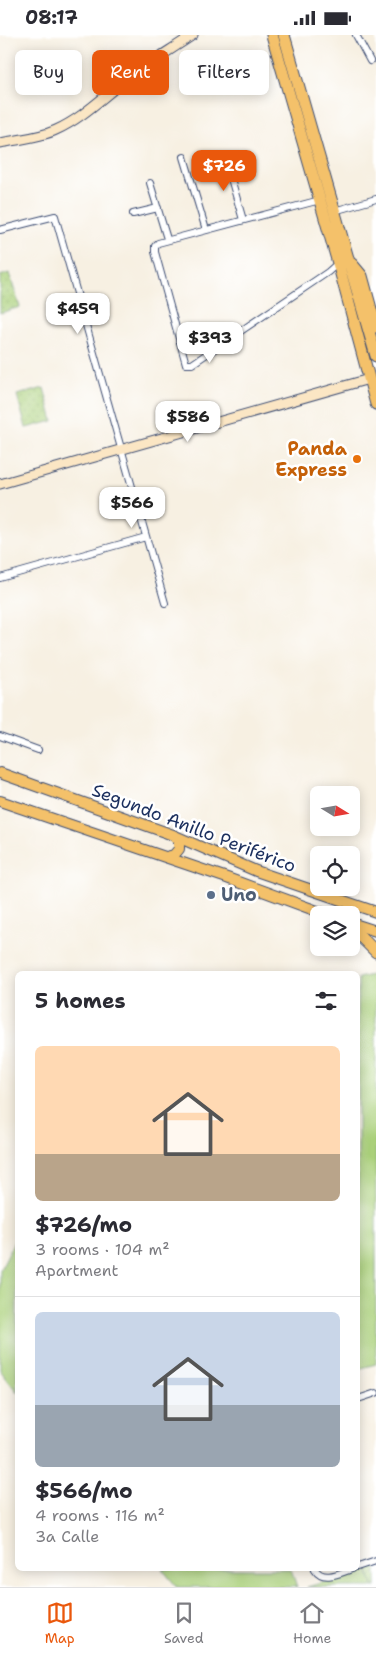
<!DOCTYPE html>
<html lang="en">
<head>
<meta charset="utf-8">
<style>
  :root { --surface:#fff; --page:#f2f2f3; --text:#2b2b33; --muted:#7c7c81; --line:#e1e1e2; --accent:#ea580c }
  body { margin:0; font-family:"Shantell Sans",sans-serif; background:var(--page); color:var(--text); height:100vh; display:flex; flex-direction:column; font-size:19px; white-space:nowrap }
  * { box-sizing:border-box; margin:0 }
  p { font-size:16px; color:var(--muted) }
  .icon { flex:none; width:28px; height:28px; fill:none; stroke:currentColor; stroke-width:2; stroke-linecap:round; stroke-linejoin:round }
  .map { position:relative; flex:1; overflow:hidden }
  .panel { position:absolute; left:15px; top:936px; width:345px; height:600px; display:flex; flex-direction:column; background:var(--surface); border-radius:8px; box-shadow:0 2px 12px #0003 }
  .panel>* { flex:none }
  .hud { position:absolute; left:15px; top:15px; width:346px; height:45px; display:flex; gap:10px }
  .needle { width:32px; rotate:101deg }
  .controls { position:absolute; left:310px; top:751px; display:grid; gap:10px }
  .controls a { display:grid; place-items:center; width:50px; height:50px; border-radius:8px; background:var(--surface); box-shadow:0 2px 12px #0003; font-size:25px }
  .price { position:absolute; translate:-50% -42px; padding:0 11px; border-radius:10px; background:#fff; color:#222; font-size:16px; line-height:32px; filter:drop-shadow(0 1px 2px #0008) }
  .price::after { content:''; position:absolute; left:50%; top:30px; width:15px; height:11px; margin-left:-8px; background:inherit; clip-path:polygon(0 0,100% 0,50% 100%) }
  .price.active { background:var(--accent); color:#fff }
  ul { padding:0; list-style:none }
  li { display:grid; align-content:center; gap:10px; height:265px; padding:0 20px }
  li+li { border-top:1px solid var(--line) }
  li span { display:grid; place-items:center; height:155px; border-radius:8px; color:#555 }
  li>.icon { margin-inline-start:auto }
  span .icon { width:90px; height:90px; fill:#fffc; stroke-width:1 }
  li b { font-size:21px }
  h2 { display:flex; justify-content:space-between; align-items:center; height:60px; padding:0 20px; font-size:21px }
  .tag { padding:0 18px; border-radius:8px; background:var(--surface); box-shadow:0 2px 12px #0003; font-size:18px; line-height:45px }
  .tag.active { background:var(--accent); color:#fff }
  .status { display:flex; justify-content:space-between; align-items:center; height:35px; padding:0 25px; background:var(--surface); direction:ltr }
  .status svg { height:14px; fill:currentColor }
  .menu { display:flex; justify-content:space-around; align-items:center; height:70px; border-top:1px solid var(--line); background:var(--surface); font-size:14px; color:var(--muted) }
  .menu a { display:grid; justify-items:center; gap:2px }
  .menu .active { color:var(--accent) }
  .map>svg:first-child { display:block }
</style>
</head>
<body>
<div class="status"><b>08:17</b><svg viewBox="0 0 49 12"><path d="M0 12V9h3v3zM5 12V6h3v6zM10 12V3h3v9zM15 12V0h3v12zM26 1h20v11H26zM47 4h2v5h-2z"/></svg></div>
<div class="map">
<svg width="376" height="1552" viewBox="0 0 376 1552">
  <defs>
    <pattern id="park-dots" width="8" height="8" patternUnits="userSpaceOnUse" patternTransform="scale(1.25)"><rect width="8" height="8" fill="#aad07a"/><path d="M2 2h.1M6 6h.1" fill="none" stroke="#92b36c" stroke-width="1.8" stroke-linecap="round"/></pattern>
    <pattern id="garden-furrows" width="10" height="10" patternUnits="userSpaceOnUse" patternTransform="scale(1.25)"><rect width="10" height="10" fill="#aad07a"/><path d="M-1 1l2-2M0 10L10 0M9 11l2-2" fill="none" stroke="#92b36c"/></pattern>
  </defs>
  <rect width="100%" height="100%" fill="#fff"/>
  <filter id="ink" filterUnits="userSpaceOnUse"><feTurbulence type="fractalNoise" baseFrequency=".02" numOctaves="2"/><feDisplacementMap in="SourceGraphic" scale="10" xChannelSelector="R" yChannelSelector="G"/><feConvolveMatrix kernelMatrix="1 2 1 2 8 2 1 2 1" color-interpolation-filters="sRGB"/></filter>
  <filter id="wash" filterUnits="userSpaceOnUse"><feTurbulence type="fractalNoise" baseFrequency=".0096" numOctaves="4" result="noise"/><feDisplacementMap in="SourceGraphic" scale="20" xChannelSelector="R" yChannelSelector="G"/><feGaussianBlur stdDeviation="1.12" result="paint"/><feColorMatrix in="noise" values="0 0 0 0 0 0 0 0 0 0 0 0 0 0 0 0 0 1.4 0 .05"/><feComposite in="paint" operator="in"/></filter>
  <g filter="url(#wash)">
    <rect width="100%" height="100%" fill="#f7f0e2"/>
    <path fill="url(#park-dots)" stroke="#62806c" d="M9,238L20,272L0,278V241Z
      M44,353L53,386L26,393L17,360Z"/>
    <path fill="url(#garden-furrows)" stroke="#62806c" d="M376,1532V1552H373L368,1534Z"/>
    <path fill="#aad07a" stroke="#62806c" d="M376,939V1329L358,1334V943Z
      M17,1201V1357L0,1335V1235Z
      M162,1534H291L297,1552H177Z
      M368,1534L373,1552H307Z"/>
  </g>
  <g filter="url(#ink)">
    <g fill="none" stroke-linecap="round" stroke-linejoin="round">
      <g stroke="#3c4c72" stroke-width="8">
        <path id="street" d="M356,0L370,26
          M184,122L206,195
          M228,133L243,185
          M150,148L167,204
          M320,165L158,208L155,211V217L186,329H192L328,237L338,228
          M334,176L376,164
          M133,179L158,173
          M0,195L55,181L165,568
          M0,543L146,502
          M0,701L38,715
          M358,1364L376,1358
          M358,1532L376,1526
          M315,1534C323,1547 340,1538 352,1534"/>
      </g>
      <g stroke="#3c4c72" stroke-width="11">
        <path id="secondary" d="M0,108C19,104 39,103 56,95C83,83 105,60 128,43C149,28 172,14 193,0
          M0,449L369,344"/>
      </g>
      <g stroke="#3c4c72" stroke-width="12">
        <path id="primary" d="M0,738L173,800L256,836L376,877
          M0,766L227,843L328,880
          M166,822L174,820L179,814V806L173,800
          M351,888L376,896"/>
      </g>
      <g stroke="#3c4c72" stroke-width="13">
        <path id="highway" d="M272,0L338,228L376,369
          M284,0L376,321
          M352,229L362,241L376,292
          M351,896L361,902L376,917"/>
      </g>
      <use href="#street" stroke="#fff" stroke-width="6"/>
      <use href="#secondary" stroke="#fbe6c4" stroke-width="9"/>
      <use href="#primary" stroke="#f4c16b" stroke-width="10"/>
      <use href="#highway" stroke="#f4c16b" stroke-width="11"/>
    </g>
  </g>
  <circle fill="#e8710a" stroke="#fff" stroke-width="2" cx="357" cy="424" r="5"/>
  <circle fill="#5c6f8a" stroke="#fff" stroke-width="2" cx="211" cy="860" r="5"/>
  <g text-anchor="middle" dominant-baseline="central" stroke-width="5" stroke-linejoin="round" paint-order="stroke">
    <g font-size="18" font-weight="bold" fill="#c56008" stroke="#fff" text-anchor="end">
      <text x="347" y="414">Panda<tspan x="347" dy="21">Express</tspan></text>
    </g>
    <g font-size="18" fill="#1b2f5e" stroke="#fff">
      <text transform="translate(194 793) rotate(21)">Segundo Anillo Periférico</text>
    </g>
    <g font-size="18" font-weight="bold" fill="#4e5e75" stroke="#fff" text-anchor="start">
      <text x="221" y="860">Uno</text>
    </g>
  </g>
</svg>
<div class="controls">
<a><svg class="needle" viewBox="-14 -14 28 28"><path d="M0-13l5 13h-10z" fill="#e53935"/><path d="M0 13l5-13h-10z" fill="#7c7c81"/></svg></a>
<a><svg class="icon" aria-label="locate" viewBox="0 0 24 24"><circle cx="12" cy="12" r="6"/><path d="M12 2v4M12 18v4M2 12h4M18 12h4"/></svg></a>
<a><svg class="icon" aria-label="layers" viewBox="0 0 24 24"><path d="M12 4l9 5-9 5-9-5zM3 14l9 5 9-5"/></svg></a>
</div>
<b class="price active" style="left:224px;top:157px">$726</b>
<b class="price" style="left:78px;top:300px">$459</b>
<b class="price" style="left:210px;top:329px">$393</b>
<b class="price" style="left:188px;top:408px">$586</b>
<b class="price" style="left:132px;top:494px">$566</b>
<div class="hud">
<a class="tag">Buy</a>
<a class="tag active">Rent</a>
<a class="tag">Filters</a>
</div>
<section class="panel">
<h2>5 homes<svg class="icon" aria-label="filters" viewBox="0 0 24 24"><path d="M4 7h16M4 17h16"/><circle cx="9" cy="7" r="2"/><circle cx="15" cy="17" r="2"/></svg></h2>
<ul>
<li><span style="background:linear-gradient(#ffd9b3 70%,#b9a48a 0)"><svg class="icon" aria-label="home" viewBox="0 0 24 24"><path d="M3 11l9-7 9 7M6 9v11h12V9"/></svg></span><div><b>$726/mo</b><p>3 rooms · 104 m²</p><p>Apartment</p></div></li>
<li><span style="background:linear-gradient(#c9d6e8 60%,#9aa5b1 0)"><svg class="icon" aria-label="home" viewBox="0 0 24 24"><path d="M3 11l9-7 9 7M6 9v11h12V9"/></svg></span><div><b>$566/mo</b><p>4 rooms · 116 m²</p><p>3a Calle</p></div></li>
</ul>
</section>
</div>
<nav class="menu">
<a class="active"><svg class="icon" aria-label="map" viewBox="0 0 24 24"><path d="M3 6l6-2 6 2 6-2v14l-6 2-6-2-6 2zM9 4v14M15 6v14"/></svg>Map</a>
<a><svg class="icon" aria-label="saved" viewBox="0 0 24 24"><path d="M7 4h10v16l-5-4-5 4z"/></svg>Saved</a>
<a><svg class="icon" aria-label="home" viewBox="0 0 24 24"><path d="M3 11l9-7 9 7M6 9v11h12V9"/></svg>Home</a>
</nav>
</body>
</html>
